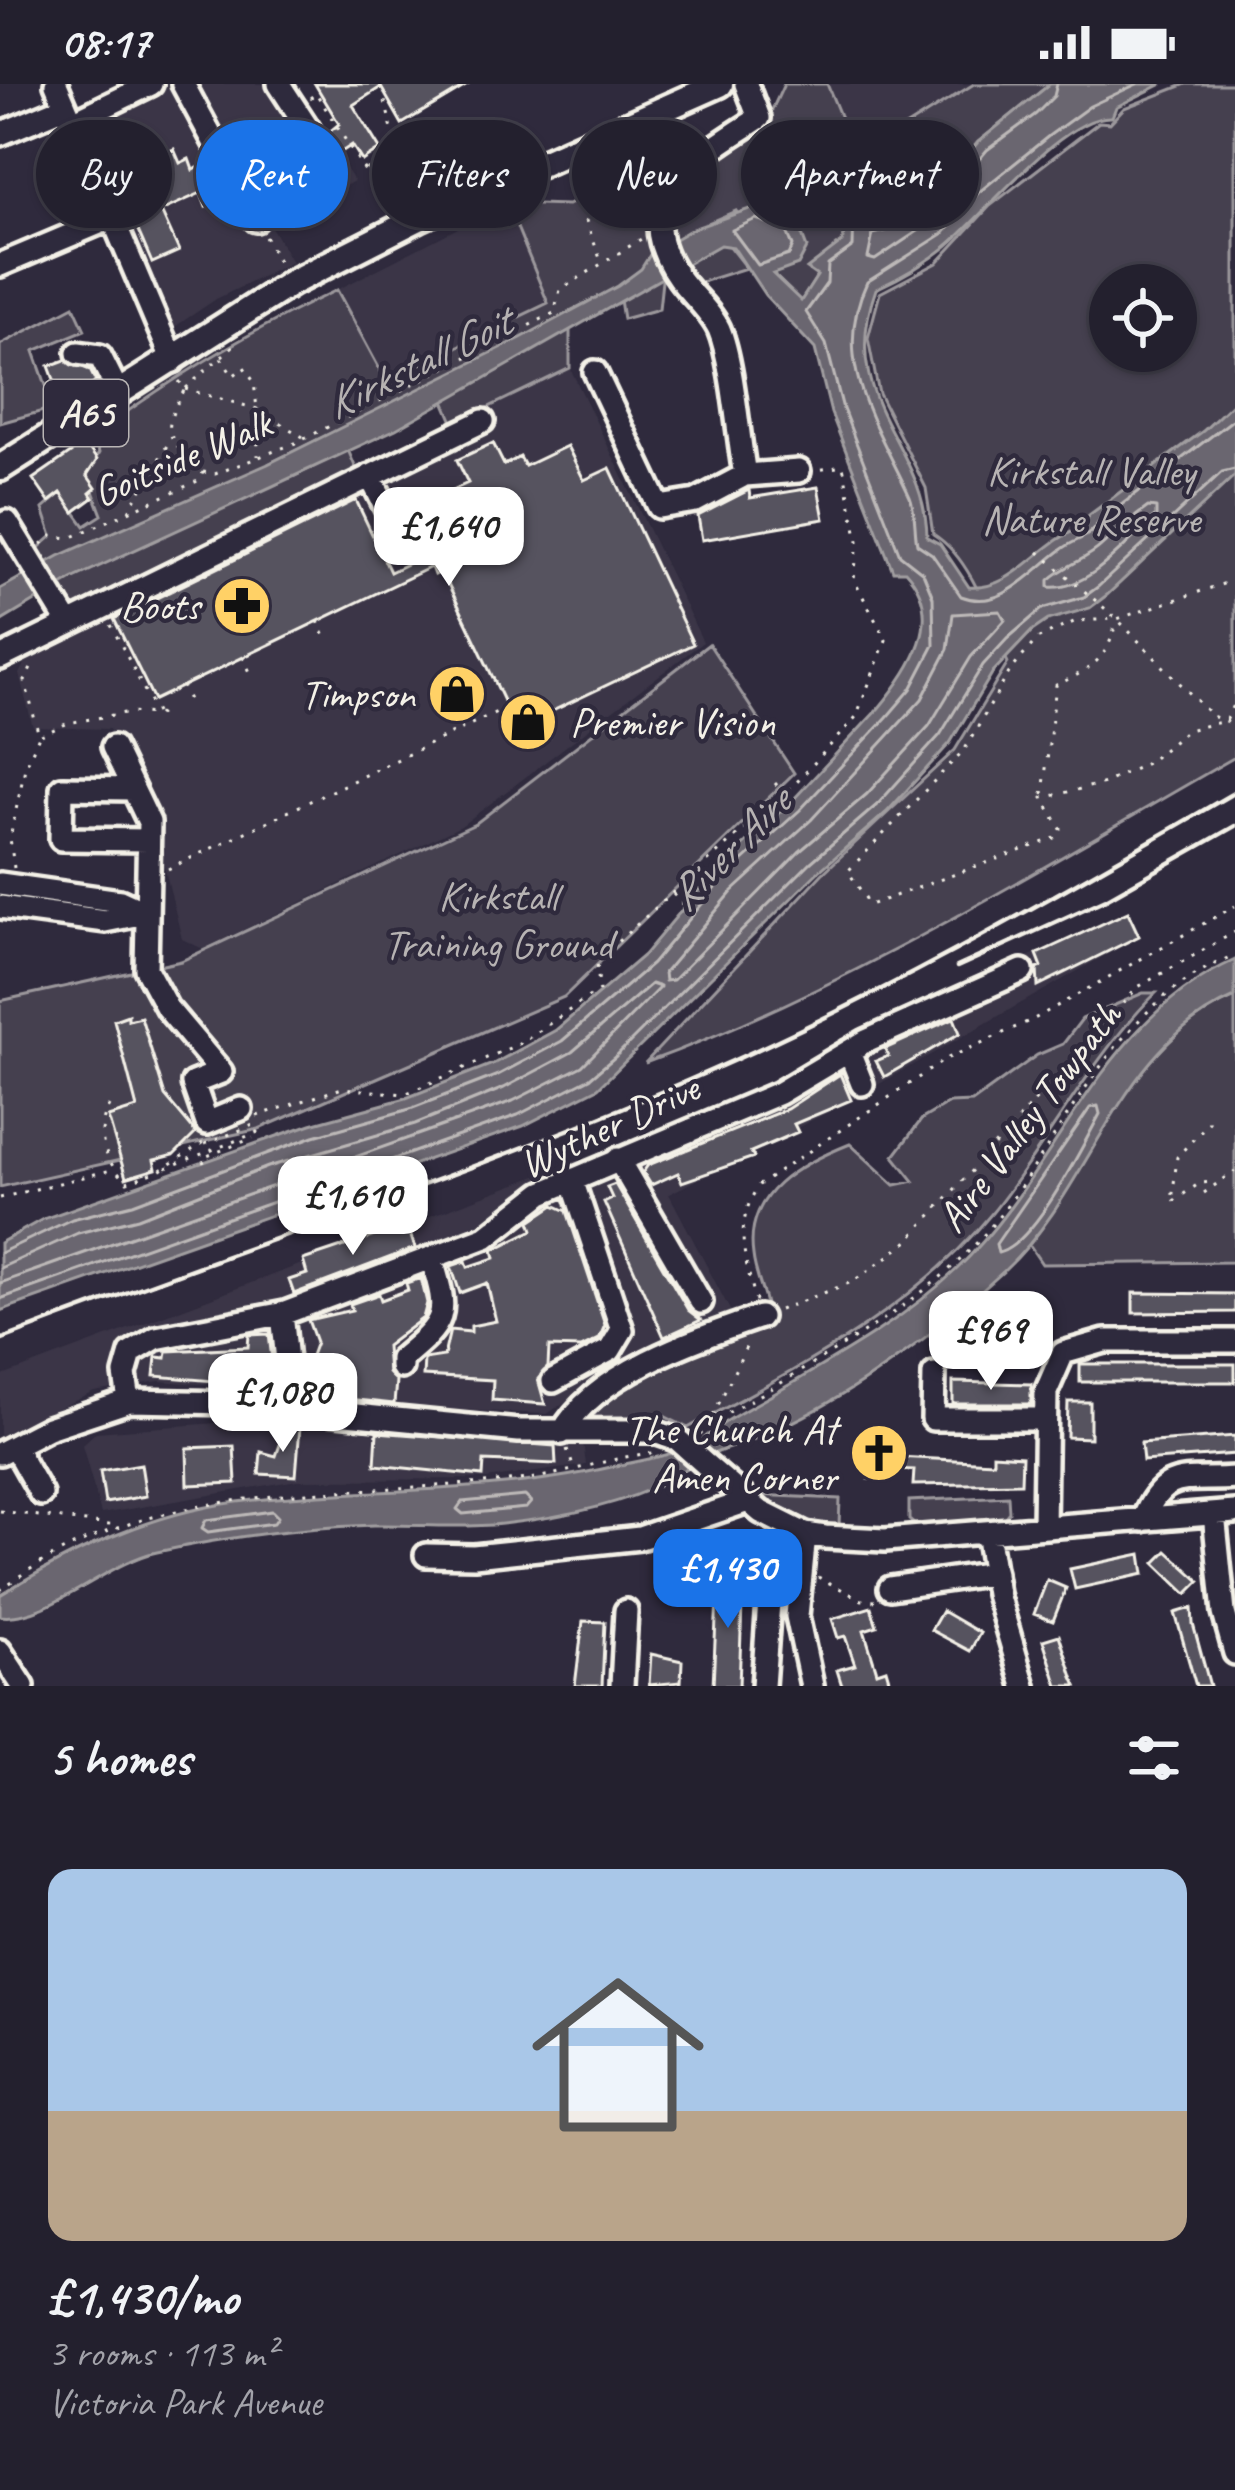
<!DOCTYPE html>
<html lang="en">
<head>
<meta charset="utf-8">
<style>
  :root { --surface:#23202e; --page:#2f2d3a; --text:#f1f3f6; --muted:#a3a3aa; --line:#403e4a; --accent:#1a73e8 }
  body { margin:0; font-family:Caveat,sans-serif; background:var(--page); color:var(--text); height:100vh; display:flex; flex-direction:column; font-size:45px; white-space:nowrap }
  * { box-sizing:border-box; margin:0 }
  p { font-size:39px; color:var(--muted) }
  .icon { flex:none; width:66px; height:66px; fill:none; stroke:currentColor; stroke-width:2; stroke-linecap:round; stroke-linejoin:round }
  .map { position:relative; height:1602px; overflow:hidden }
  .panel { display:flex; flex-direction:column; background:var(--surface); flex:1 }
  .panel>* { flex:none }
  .hud { position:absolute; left:36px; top:36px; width:1164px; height:108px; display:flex; gap:24px }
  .tools { position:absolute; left:1089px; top:180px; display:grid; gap:24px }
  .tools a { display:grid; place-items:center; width:108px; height:108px; border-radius:50%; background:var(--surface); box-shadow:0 3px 9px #0004,0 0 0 3px var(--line); font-size:60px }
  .price { position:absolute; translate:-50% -102px; padding:0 27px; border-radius:24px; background:#fff; color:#222; font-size:39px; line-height:78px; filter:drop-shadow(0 3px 6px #0008) }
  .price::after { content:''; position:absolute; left:50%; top:72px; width:36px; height:27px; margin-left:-18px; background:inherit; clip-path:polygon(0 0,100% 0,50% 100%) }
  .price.active { background:var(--accent); color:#fff }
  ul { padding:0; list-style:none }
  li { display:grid; align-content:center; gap:24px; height:636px; padding:0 48px }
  li span { display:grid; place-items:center; height:372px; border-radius:24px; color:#555 }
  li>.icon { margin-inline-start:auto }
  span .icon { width:216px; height:216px; fill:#fffc; stroke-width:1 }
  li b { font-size:51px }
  h2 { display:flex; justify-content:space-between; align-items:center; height:144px; padding:0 48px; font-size:51px }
  .chip { padding:0 42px; border-radius:54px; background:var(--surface); box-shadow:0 3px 9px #0004,0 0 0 3px var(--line); font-size:42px; line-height:108px }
  .chip.active { background:var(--accent); color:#fff }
  .status { display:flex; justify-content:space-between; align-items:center; height:84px; padding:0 60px; background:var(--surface); direction:ltr }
  .status svg { height:33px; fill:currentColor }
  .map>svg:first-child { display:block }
</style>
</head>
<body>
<div class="status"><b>08:17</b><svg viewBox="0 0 49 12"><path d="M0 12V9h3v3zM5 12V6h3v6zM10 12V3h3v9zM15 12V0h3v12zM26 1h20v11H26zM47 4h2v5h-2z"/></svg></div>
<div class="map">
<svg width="1235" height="1602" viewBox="0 0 1235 1602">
  <rect width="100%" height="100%" fill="#2f2a3d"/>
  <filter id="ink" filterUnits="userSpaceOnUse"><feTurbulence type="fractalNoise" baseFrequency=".00833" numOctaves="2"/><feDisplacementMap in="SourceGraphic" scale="24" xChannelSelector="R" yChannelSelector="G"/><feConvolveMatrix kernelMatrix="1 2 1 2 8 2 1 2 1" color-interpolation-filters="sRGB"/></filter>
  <g filter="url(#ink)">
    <path fill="#3b3647" d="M172,0H292L354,97L271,143L292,178L216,215L176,242L171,241L95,52L102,35Z
      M827,0H974L856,73Z
      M507,119L549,219L386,298L337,206Z
      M570,284L703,558L461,742L203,865L182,855L155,745L109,645L33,643L19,590L46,537Z
      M1128,828L1139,852L851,1016L669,1110L733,1232L617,1283L547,1330L393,1323L273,1305L159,1297L94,1308L0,1351V1293L761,1008L894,933Z
      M257,1336L377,1348L583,1358L586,1381L485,1395L297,1396L101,1430L82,1361L96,1348Z"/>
    <path fill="#454050" stroke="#9c989c" stroke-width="3" fill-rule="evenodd" d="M784,0H827L857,73L974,0H1050L978,58L948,95L925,109L906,111L817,192L801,217L773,190L736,127L710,138L746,184L692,201L679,186L662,197L659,225L623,235L618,203L570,227V284L454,340L436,298L270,379L291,394L348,366L357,387L65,529L33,469L52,452L43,425L61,409L85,442L102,431L87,391L99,369L92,353C170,295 249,247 337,206L386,297L548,219L507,119L568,121L700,52L713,75L766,39Z
      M1186,0H1235V673C1044,782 852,903 645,979L822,790L955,666L1008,579C990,537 973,475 933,450L926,404L879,310L868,254L880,209L937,179L990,122L1099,38L1110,39L1124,24ZM1110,201H1176V267H1110Z
      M74,222L85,246L34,267L54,324L0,339V261Z
      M709,560L794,689L564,913L259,1045L0,1103V917L181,877L475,740Z
      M1143,909H1156C1090,974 1050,1057 992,1129C912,1227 797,1285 688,1344L664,1332L592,1333L614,1307L769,1236C767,1213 755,1193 753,1171C744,1108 800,1080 850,1060L895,1101L914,1097L894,1072L922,1035L949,1019L972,1018L1037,971L1063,960L1082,935Z
      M1235,913V1178L1042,1180L1029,1161C1096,1075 1131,957 1235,913Z
      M756,1411L840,1415L839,1442L812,1438Z
      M1008,1412L1009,1428L1004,1434L915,1441L909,1436V1417Z"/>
    <path fill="#6a6670" stroke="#a19ea0" stroke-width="3" d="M1050,0H1162L1116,23L1112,33C1064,30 983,133 947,162C925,180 902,193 876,205C835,318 926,359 927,453L940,460L969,503C1015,507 1040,456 1082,444L1089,431L1203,347L1235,317V391L1107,511L1090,524L1048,536L1032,547L993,588L950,659L887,728L818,788L598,1004L523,1042L0,1227V1159L43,1135L311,1040L406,1014L493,980L556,946L644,871L713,789L792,717L878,625C910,587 948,533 905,487H893L831,329L815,265L765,211L733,163L720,161L396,345L72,495L0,538V505L59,472L268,380L521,254L618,202L641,185L651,169L692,145L755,123L796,135L807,164L798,181L773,190L801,217L817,192L807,185L842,158L845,147L825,95L840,87L880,122L925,109L948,95L978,58Z
      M1235,876V913C1117,963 1094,1103 1005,1186C939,1247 856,1310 774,1347C752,1358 727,1363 706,1373C691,1379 681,1390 668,1397C619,1422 556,1434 502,1440C459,1445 416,1440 374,1441C303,1443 227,1453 157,1468C107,1478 48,1538 0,1532V1511C73,1466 152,1429 237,1418C363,1403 488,1412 611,1383C642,1376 671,1372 699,1359C722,1336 756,1321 784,1304C844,1269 906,1234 957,1185C1060,1086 1097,938 1235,876Z"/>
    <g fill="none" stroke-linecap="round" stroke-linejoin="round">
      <path stroke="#bdb9b8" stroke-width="3" d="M1137,0L1090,22L1050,51L979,108L944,149L867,198C829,278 878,342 910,413C916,428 914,445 917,460L932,470L961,512C1001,528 1032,487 1061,466C1076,454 1088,456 1099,438L1235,334
        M756,135L786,145L793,162L789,171L758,181L732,146Z
        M914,140L921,145L875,176L868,174L873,150Z
        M1148,423L1156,424V432C1127,457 1089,507 1049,503V496C1065,481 1088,475 1101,462C1116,448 1130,436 1148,423Z
        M1000,527L1005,536L971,573L929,642L867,710L799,768L673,896L665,897L664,889L732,808L811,736L922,615L948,565L953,530Z
        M1098,1022L1100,1030C1082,1063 1034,1161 998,1169L996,1160L1090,1024Z
        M0,1169L72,1135L133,1120L314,1052L410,1025L498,991L562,957L652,880L721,797L800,726L887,633L911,605L934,561L933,513L923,489L900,471L843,325L826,260L806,228L827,199L828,181L853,163L854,127L881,134L932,119L956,103L987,66L1036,30L1054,12L1057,0
        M0,1184L78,1149L138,1134L268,1083L415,1040L504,1004L572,968L651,900L660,903L582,982L513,1017L0,1199
        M0,1215L518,1031L590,994L616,972L810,779L878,720L940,651L983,581L1007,555L1042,525L1084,513L1099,502L1222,388L1235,385
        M525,1412L531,1418L526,1424L463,1430L457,1425L462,1418Z
        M272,1427L278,1433L274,1439L208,1448L202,1444L206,1436Z"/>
    </g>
    <path fill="#56525f" stroke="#f4f1e8" stroke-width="3" d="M315,0H469L402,40L381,3L353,21L380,65L362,77L352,61L306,91L303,86L260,111L248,89L255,85L249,73L267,63L276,78L316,59L339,40Z
      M174,65L180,79L189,75L193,86L208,80L223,116L206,123L201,109L161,127L179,167L152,179L127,121L140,115L127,85Z
      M65,276L90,286L96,298L63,320L49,282Z
      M85,359L97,376L87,391L96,404L90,409L93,414L74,428L61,409L49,418L33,395Z
      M493,359L504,381L520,373L525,382L567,362L584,396L610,384L693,560L540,633L549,653L517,664L507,644L515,640L507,623L442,487L434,491L431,483L154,616L114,535L356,416L390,488L465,452L462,445L469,441L453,406L468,399L457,376Z
      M818,403L824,435L702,456L698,432L749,406L750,414Z
      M1128,828L1139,852L1038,902L1037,885L1042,883L1037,870Z
      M128,931V936L141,933L165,1012L196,1049L174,1071L154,1076L156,1085L126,1094L108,1033L137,1024L114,936Z
      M954,934L960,949L884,993L876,977L888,972L885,965Z
      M840,990L851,1016L794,1040L798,1048L751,1068L754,1073L682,1098L678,1089L651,1101L643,1088L648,1081L787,1025Z
      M615,1100L688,1226L701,1236L664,1253L604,1118L612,1114L607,1103Z
      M554,1121L567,1127L605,1241L599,1255L581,1264L549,1263L548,1283L538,1295L545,1320L492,1316L493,1296L423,1292L424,1275L444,1272L450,1246L471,1248V1242L496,1237L487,1199L460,1209L451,1182L466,1177L468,1183L495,1174L493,1166L533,1146L530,1137Z
      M407,1141L415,1164L294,1210L289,1196L307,1190L303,1176Z
      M421,1194L427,1219L423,1234L386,1262L388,1289L396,1297L394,1320L310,1311L314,1278L309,1277L316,1258L308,1236L352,1226L350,1220L379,1210L381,1216L408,1206L406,1199Z
      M1133,1209L1235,1210V1228L1133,1229Z
      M269,1250L275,1302L154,1292L156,1273L166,1274L167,1267L248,1263L249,1251Z
      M1080,1280H1235V1298H1080Z
      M953,1298L1031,1300V1320H953Z
      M1068,1318H1090V1354L1067,1353Z
      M287,1341L300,1342L296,1392L259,1390L261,1368L276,1372Z
      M377,1348L555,1362L556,1380L484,1377L483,1392L375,1381Z
      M1235,1352V1370L1143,1377L1141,1359Z
      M878,1353L897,1354V1373L993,1378V1370L1022,1372L1021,1399L913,1401L914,1386L888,1385V1395H869V1380H862V1357Z
      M234,1362L236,1399L188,1401L187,1364Z
      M141,1380L146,1412L105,1419L100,1387Z
      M1167,1467L1200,1497L1187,1510L1155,1479Z
      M1141,1470L1144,1490L1075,1505L1070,1485Z
      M720,1491L743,1493L739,1602H713L717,1513H713Z
      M1047,1496L1066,1504L1053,1537L1034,1530Z
      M871,1523L877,1542L864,1546L877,1588L886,1585L891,1602H842L837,1586L855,1581L845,1552L838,1554L832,1535Z
      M1192,1524L1193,1540L1210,1602H1196L1175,1529Z
      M942,1527L980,1549L970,1567L931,1546Z
      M583,1537L605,1538L602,1602H575Z
      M1059,1551L1073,1593L1077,1602H1058L1043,1556Z
      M651,1570L682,1577L681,1598L649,1601Z"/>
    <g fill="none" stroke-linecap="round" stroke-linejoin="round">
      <g stroke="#f4f1e8" stroke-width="30">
        <path id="minor" d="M56,0L173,277
          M183,0L256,136
          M279,0L309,46
          M71,39L151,0
          M0,50L65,23
          M0,181L111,134
          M78,269L100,272L119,310
          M595,288L659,423L696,417L745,391L799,387
          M745,391C738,353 733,278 719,245C710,226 691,211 679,194C622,114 698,74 759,34L746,0
          M370,392L403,458
          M7,438L69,540
          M0,574L483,337
          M113,663L149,738L146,885L167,924L221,988L193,999L207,1039L241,1025
          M133,705L62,704L61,755L148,756
          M0,800L120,817L146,829
          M0,823L105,837L145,829
          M849,967L862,1000
          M618,1075L701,1218
          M282,1230L290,1304
          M401,1283V1275C447,1237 449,1232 432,1176
          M934,1290L933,1335H1045
          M553,1297L610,1266L622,1246L572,1096
          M129,1317L125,1290L131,1269L156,1254L285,1229L486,1153L542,1109L779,1009L866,957L1022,887
          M562,1349C594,1289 699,1254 760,1233
          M14,1362L41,1410
          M0,1369L48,1344L129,1317L234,1319L519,1347H652L678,1356
          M705,1380L761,1428L805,1450L825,1453L885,1456L1235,1428
          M1214,1430L1224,1529L1235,1569
          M1143,1436C1164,1384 1185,1398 1235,1394
          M1044,1443L1046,1308L1063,1269L1105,1257H1235
          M987,1448L997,1510L1024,1602
          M805,1450L797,1532L812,1602
          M426,1471L474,1472L640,1454L745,1418
          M890,1504L994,1489
          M0,1567L23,1602
          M622,1602L626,1527
          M763,1602L770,1503"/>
      </g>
      <g stroke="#f4f1e8" stroke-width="33">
        <path id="major" d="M0,384L291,199L419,134L720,0"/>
      </g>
      <path stroke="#f4f1e8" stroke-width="3" stroke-dasharray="3 9" stroke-linecap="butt" d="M310,14L316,9L390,127
        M366,86L397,66L383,9
        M569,91L601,177
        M265,153L281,181
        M221,274L233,292L244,283L254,298L257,325L303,353
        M179,297L185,305C159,349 167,353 202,387
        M186,304L233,262
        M185,305L257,325L258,372
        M203,388L215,390L298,358L554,229L560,206L641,155
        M129,427L169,358
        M41,460L52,452L70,454L200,396L203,388
        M1039,468L1117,535L1212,632L1235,641
        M1235,496L1117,535L1076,537L1037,555L1009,589L965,665L848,787L870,821L1055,754L1061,745L1043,714L1105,699L1149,678L1187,646L1225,637L1235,617
        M318,537L326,555
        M111,541L156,629
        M243,573L251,590
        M182,602L190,618
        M504,627L511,642
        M41,651L68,639L130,628L167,631
        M775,699L783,708
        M1043,710L1056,601C1090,586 1109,575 1116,537
        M14,784L10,754L25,684L39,652L25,597L33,580
        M168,785L507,623
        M673,810L683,820
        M589,865L596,874
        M109,1022C94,1049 105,1079 127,1098L159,1087L203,1059
        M257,1032L342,1004L405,1010L521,959L599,906L597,876L795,700L856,633L886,556L854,496L858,457L843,382L817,386
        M1210,1037L1177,1073L1172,1118L1200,1099L1216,1098
        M205,1060L256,1040
        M204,1079L202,1074L253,1054
        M166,1084L258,1048L254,1053
        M1204,1109L1235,1087
        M0,1114L111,1086
        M756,1217C744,1172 733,1141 759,1101L946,975L1034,935L1235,822
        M779,1226L852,1198L904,1161L1138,903L1235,848
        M708,1342L748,1259
        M700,1351C719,1330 751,1317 776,1302C841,1262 909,1225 964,1172C1062,1075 1097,925 1235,871
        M567,1365L574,1385
        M0,1427L117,1442
        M754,1492V1444
        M818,1493L862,1516L875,1517
        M0,1506C153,1391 340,1414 518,1396C564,1392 608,1373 653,1369"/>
      <use href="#minor" stroke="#2f2a3d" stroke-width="21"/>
      <use href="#major" stroke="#2f2a3d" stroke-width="24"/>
      <path stroke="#f4f1e8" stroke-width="4.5" d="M957,883L1106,815L1235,742
        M0,1256C229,1168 463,1093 689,996C879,915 1057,811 1235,708"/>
      <g stroke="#f4f1e8" stroke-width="30" stroke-linecap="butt">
        <path id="minor-bridge" d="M678,1356L705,1380"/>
      </g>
      <use href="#minor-bridge" stroke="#2f2a3d" stroke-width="21"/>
    </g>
  </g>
  <defs>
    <g id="pharmacy-disc" transform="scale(3)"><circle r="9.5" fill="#ffd166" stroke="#2f2a3d"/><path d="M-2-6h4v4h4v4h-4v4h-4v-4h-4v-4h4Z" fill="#111"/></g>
    <g id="shop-disc" transform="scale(3)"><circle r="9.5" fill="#ffd166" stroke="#2f2a3d"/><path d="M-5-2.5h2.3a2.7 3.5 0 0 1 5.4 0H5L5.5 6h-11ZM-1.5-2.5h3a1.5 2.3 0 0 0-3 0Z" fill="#111"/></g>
    <g id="church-disc" transform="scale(3)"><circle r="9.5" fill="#ffd166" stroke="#2f2a3d"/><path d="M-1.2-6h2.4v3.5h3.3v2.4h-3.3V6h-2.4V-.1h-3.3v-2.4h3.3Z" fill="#111"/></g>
  </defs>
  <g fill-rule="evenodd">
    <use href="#pharmacy-disc" x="242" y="522"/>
    <use href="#shop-disc" x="457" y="610"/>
    <use href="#shop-disc" x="528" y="638"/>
    <use href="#church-disc" x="879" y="1369"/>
  </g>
  <g text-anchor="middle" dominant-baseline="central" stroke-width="9" stroke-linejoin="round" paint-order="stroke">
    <rect fill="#2f2a3d" stroke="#b9b5b5" stroke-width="3" x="44" y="296" width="84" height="66" rx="9"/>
    <g font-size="39" font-weight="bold" fill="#f4f1e8">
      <text x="86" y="329">A65</text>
    </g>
    <g font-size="42" fill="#f4f1e8" stroke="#2f2a3d">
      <text transform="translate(182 374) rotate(-23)">Goitside Walk</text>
      <text transform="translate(1029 1033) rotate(-53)">Aire Valley Towpath</text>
      <text transform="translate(609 1042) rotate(-25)">Wyther Drive</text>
    </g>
    <g font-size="42" fill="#b7b3b3" stroke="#2f2a3d">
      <text x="1091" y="387">Kirkstall Valley<tspan x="1091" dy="48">Nature Reserve</tspan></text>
      <text x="498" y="812">Kirkstall<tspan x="498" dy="48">Training Ground</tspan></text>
    </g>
    <g font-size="42" fill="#f4f1e8" stroke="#2f2a3d" text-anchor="end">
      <text x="200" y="522">Boots</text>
      <text x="415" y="610">Timpson</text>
      <text x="570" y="638" text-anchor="start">Premier Vision</text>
      <text x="837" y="1345">The Church At<tspan x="837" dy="48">Amen Corner</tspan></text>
    </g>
    <g font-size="45" font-style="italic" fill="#b6b2b2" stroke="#2f2a3d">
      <text transform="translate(418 279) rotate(-26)">Kirkstall Goit</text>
      <text transform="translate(729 765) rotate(-45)">River Aire</text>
    </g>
  </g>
</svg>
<div class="tools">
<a><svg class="icon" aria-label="locate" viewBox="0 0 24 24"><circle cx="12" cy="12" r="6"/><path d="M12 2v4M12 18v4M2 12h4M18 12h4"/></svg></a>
</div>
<b class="price" style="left:449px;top:505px">£1,640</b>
<b class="price" style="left:353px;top:1174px">£1,610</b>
<b class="price" style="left:991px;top:1309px">£969</b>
<b class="price" style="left:283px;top:1371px">£1,080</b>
<b class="price active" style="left:728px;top:1547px">£1,430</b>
<div class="hud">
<a class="chip">Buy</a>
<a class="chip active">Rent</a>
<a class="chip">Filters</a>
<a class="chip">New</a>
<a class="chip">Apartment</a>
</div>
</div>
<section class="panel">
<h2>5 homes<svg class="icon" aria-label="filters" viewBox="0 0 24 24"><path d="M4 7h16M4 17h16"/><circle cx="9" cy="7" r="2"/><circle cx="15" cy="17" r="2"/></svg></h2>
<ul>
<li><span style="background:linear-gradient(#a9c7e8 65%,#b9a48a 0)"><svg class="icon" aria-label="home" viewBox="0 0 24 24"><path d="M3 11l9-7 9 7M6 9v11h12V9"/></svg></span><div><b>£1,430/mo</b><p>3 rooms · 113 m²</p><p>Victoria Park Avenue</p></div></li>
</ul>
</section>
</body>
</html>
